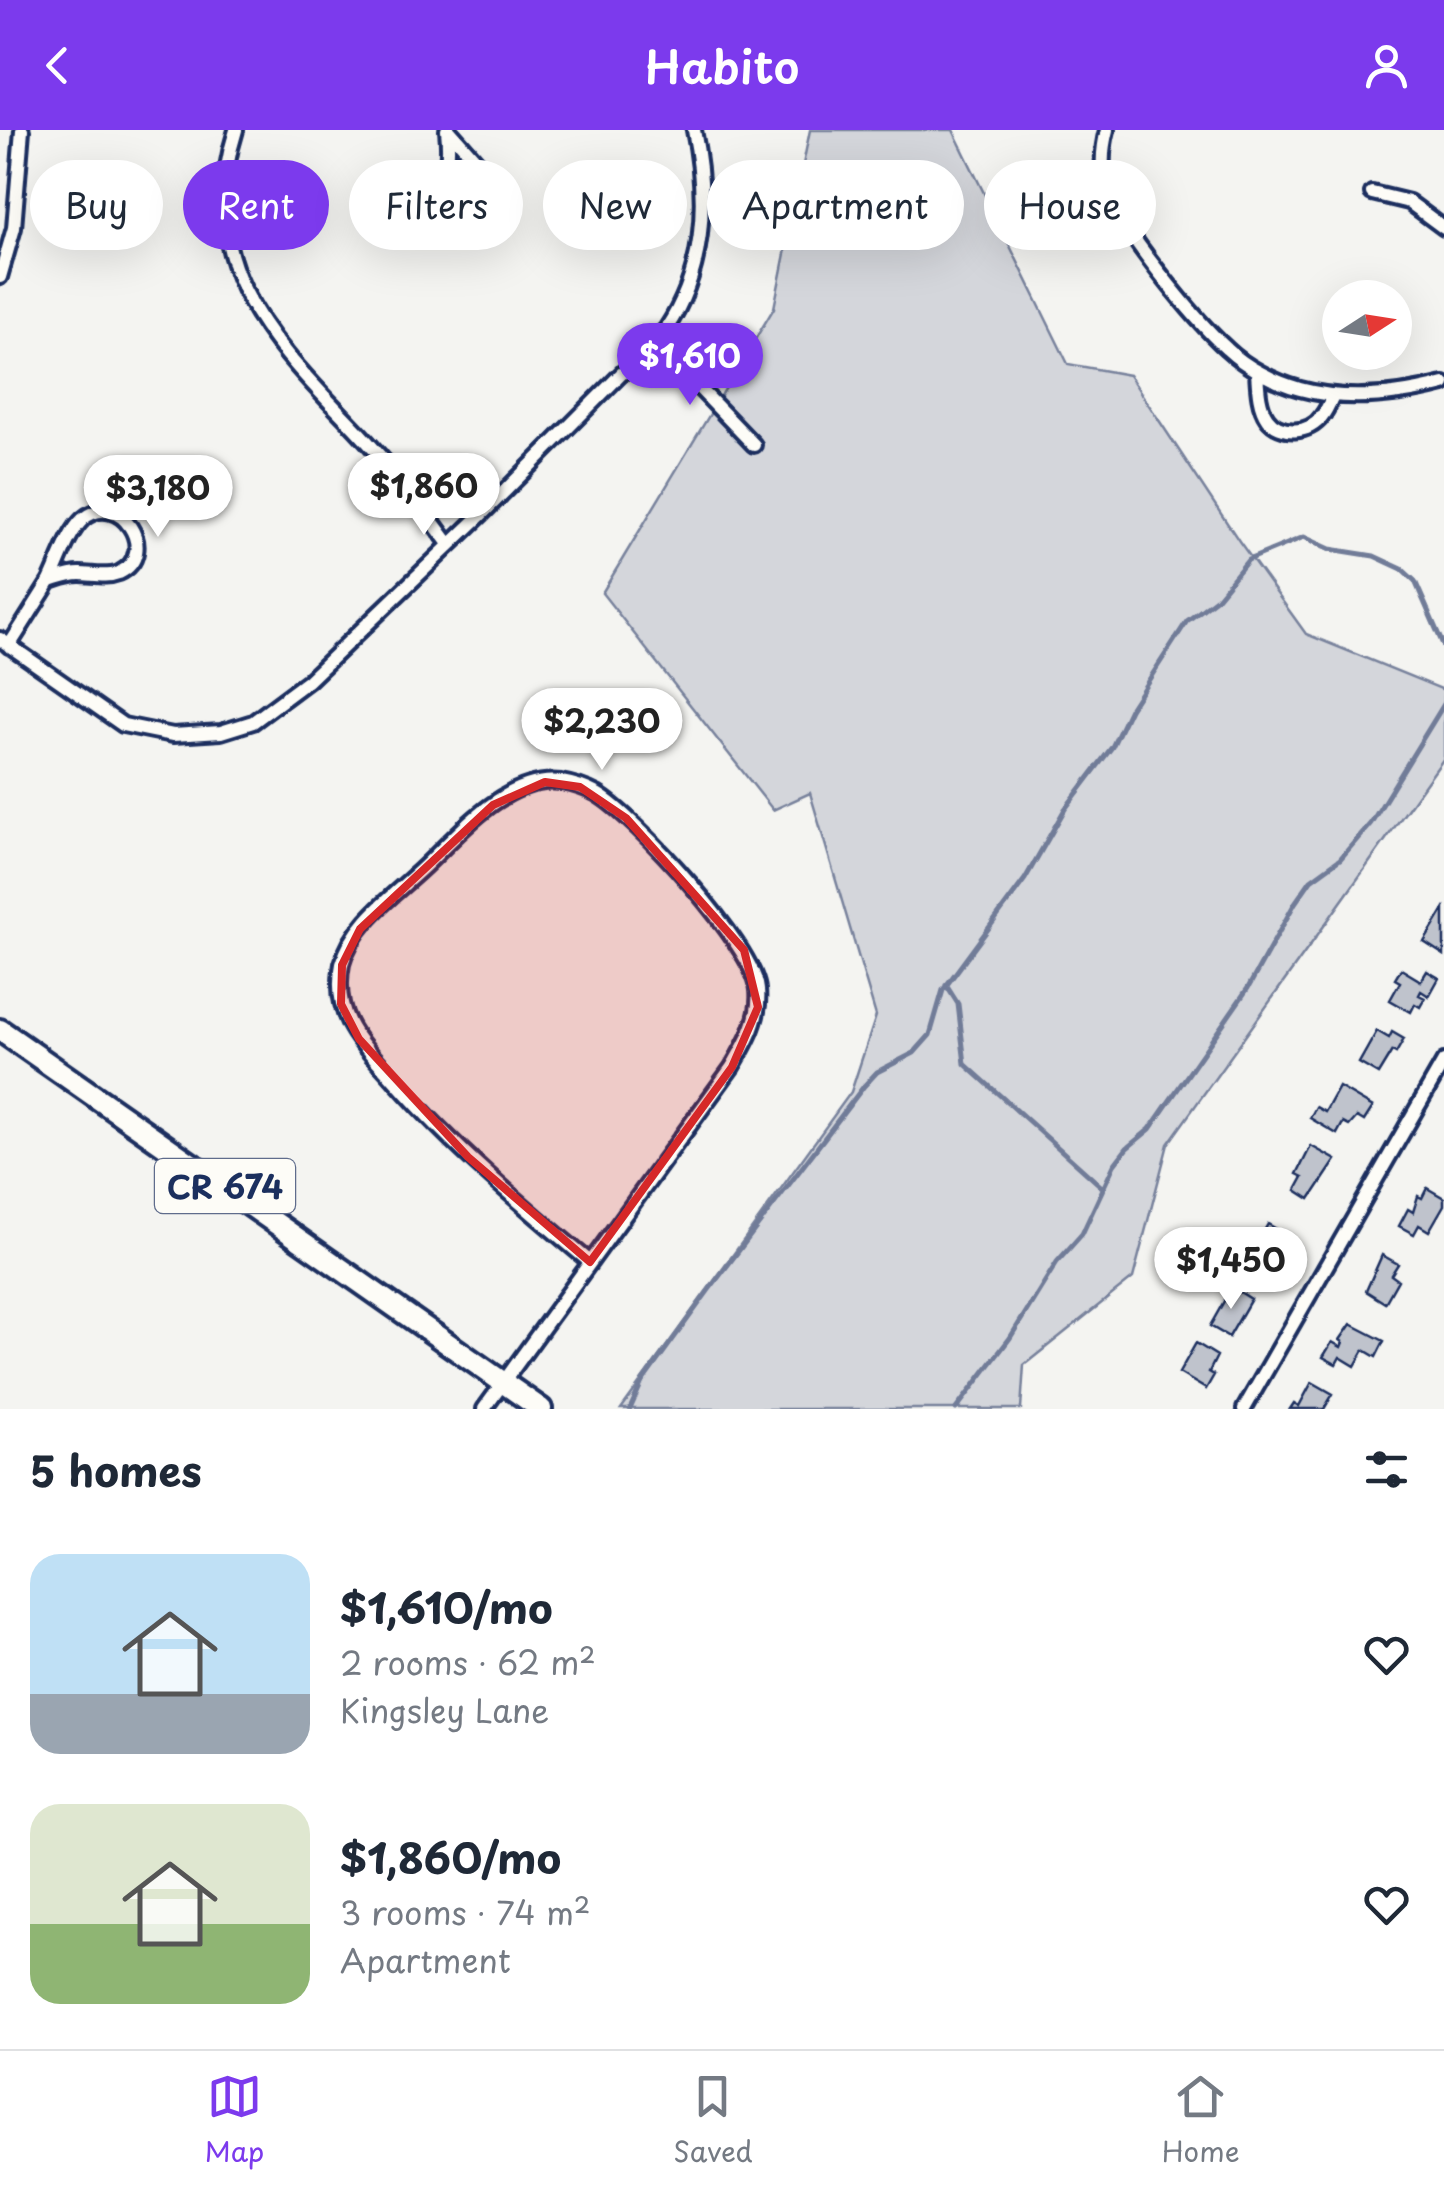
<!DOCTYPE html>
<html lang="en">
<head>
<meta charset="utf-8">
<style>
  :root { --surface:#fff; --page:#f2f2f3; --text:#1f2937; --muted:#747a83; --line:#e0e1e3; --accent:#7c3aed }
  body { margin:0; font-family:"Playpen Sans",sans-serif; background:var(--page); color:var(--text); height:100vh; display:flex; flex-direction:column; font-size:38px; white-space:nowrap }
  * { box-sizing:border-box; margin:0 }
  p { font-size:32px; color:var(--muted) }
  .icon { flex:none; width:55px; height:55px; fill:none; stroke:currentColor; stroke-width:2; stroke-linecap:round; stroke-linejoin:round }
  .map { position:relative; height:1279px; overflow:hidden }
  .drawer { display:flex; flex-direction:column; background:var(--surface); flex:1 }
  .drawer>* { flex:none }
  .top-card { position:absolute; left:30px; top:30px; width:1385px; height:90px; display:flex; gap:20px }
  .needle { width:65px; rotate:78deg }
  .fabs { position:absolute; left:1322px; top:150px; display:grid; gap:20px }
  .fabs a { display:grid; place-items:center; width:90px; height:90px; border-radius:50%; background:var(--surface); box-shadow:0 10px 40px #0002; font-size:50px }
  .price { position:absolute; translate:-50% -85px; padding:0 22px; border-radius:35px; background:#fff; color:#222; font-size:32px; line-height:65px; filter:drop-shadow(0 2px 5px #0008) }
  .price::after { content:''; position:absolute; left:50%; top:60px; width:30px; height:22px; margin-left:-15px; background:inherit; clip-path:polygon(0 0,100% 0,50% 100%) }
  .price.selected { background:var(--accent); color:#fff }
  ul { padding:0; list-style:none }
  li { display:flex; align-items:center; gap:30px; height:250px; padding:0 30px }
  li span { display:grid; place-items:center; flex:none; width:280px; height:200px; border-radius:30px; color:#555 }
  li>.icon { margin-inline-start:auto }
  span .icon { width:120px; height:120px; fill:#fffc; stroke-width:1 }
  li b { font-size:42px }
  h2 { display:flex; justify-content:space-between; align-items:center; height:120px; padding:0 30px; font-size:42px }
  .chip { padding:0 35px; border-radius:45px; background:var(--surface); box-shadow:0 10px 40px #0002; font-size:35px; line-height:90px }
  .chip.selected { background:var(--accent); color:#fff }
  header { display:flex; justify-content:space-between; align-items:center; height:130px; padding:0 30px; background:var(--accent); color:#fff; font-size:45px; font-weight:600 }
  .tab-bar { display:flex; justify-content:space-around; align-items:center; height:140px; border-top:2px solid var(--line); background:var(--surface); font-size:28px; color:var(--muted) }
  .tab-bar a { display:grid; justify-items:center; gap:5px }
  .tab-bar .selected { color:var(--accent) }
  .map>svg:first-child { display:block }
</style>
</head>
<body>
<header><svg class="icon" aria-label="back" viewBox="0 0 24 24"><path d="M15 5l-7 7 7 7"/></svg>Habito<svg class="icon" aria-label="person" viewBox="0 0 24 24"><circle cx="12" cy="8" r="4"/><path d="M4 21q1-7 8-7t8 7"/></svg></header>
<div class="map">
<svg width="1444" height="1279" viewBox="0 0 1444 1279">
  <rect width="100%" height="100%" fill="#f4f4f1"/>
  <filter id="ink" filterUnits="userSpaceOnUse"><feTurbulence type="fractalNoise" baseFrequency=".01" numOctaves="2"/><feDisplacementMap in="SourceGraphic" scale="20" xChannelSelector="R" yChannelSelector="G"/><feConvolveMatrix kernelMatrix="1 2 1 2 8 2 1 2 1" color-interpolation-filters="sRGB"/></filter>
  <g filter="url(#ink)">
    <path fill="#d4d6db" stroke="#78829c" stroke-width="2.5" d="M810,0H953L1068,234L1129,245L1239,411L1306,504L1444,560V628L1168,1014L1133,1148L1024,1235L1021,1279H621L851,962L876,886L810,663L773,680L602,463L774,178Z"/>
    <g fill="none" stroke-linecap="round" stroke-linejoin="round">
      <path stroke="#717c98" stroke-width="5" d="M946,855L958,874L965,934L1103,1058
        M630,1279L642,1252L708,1161L864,956L877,942L914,923L930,905L943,860L1025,749L1065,679L1112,617L1130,579L1187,491L1216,469L1248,430L1304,407L1330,419L1374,426L1402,439L1415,451L1444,517
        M956,1279L1010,1208L1057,1132L1082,1104L1114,1035L1127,1018L1150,999L1248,858L1295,773L1311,750L1340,729L1371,693L1444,574"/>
    </g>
    <path fill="#bfc3cc" stroke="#1b2f5e" stroke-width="2.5" d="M1444,779V825L1424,812Z
      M1401,839L1421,851L1427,841L1439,848L1429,866L1421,861L1419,865L1425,868L1420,877L1415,874L1411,882L1390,870L1400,852L1395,849Z
      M1377,901L1389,908L1392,902L1404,909L1396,923L1392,921L1378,944L1359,933Z
      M1339,957L1373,977L1364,991L1357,987L1349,996L1343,993L1337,1004L1310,988L1316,977L1325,982Z
      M1311,1016L1336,1030L1310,1069L1296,1060L1303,1047L1297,1044Z
      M1427,1058L1444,1068V1075L1429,1101L1419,1095L1414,1104L1399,1096L1408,1079L1413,1082L1418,1066L1422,1068Z
      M1268,1094L1290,1107L1267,1147L1245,1134Z
      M1382,1125L1398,1134L1391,1145L1398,1150L1385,1173L1366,1161Z
      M1232,1157L1251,1169L1229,1207L1210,1196Z
      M1351,1194L1384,1211L1376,1227L1364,1220L1355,1236L1340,1227L1336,1234L1323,1227L1332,1212L1341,1217L1343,1212L1340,1210Z
      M1196,1213L1217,1226L1209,1242L1214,1245L1206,1259L1179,1243Z
      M1312,1252L1333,1264L1324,1279H1290L1294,1273L1299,1276Z"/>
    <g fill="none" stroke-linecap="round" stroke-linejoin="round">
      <g stroke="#1b2f5e" stroke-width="20">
        <path id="minor" d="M236,0C196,127 262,203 346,289C383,327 418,371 449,414
          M447,0C448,10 449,22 447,32C442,53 425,73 446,91C474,115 506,83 494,51L449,0
          M1107,0C1102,19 1101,41 1107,60C1119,98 1196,191 1227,219C1246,237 1274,252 1300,259C1347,272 1398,266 1444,254
          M1372,63L1409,72L1444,98
          M0,147L14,98L22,0
          M654,211L754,315
          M1257,241C1258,256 1258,275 1267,288C1280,306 1310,304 1322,286C1327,280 1330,272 1333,265
          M0,509L123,595L173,605L221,602L253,592L308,551L483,383L666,199C706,139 708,69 694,0
          M9,516L50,451C60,448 70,444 80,444C93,444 106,448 119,443C161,423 119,358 83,389C68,403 59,433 50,451
          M484,1279L732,937C746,913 761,888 758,860C755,817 635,686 597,664C586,658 573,654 561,652C508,646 463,699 429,732C399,762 353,791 342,834C338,854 340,875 349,893C360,915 380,933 396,952C455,1019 522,1075 590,1132
          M1244,1279L1444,931"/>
      </g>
      <g stroke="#1b2f5e" stroke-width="28">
        <path id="primary" d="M0,900L541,1279"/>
      </g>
      <use href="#minor" stroke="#fdfcf7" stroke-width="12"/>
      <use href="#primary" stroke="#fdfcf7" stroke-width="20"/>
    </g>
  </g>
  <path fill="#d62828" fill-opacity="0.2" stroke="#d62828" stroke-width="8" stroke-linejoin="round" d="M545,652L580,657L626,688L744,820L758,877L732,937L590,1132L468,1027L359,909L341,874L342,835L360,799L493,675Z"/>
  <g text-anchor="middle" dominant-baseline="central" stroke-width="9" stroke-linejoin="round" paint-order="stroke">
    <rect fill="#fdfcf7" stroke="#5f6c8c" stroke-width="2.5" x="155" y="1029" width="140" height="54" rx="8"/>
    <g font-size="32" font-weight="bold" fill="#1b2f5e">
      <text x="225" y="1056">CR 674</text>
    </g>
  </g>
</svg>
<div class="fabs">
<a><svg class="needle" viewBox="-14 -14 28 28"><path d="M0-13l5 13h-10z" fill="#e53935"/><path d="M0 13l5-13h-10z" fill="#747a83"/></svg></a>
</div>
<b class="price selected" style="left:690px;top:278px">$1,610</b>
<b class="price" style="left:424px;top:408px">$1,860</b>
<b class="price" style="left:158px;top:410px">$3,180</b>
<b class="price" style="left:602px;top:643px">$2,230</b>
<b class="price" style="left:1231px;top:1182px">$1,450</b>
<div class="top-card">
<a class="chip">Buy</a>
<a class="chip selected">Rent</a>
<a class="chip">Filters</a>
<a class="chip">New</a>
<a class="chip">Apartment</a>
<a class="chip">House</a>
</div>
</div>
<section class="drawer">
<h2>5 homes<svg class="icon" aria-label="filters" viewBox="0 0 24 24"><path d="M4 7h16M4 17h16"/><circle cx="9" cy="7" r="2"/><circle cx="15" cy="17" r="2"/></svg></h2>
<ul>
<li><span style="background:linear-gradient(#bfe0f5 70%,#9aa5b1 0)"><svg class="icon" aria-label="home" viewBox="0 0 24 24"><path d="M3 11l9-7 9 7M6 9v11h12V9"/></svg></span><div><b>$1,610/mo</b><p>2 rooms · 62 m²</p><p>Kingsley Lane</p></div><svg class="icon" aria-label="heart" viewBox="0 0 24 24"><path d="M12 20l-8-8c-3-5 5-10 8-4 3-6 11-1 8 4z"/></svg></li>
<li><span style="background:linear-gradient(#dfe7d0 60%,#8fb573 0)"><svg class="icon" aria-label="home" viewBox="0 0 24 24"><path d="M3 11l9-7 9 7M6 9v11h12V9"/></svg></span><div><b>$1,860/mo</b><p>3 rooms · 74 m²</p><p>Apartment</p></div><svg class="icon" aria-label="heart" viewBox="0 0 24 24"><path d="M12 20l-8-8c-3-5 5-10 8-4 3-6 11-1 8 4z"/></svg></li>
</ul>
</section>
<nav class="tab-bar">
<a class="selected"><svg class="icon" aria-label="map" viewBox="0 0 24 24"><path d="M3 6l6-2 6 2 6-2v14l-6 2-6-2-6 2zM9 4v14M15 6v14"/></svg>Map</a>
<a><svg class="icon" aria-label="saved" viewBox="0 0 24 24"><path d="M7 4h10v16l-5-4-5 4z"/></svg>Saved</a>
<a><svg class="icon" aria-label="home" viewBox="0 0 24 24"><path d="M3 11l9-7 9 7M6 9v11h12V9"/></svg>Home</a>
</nav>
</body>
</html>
